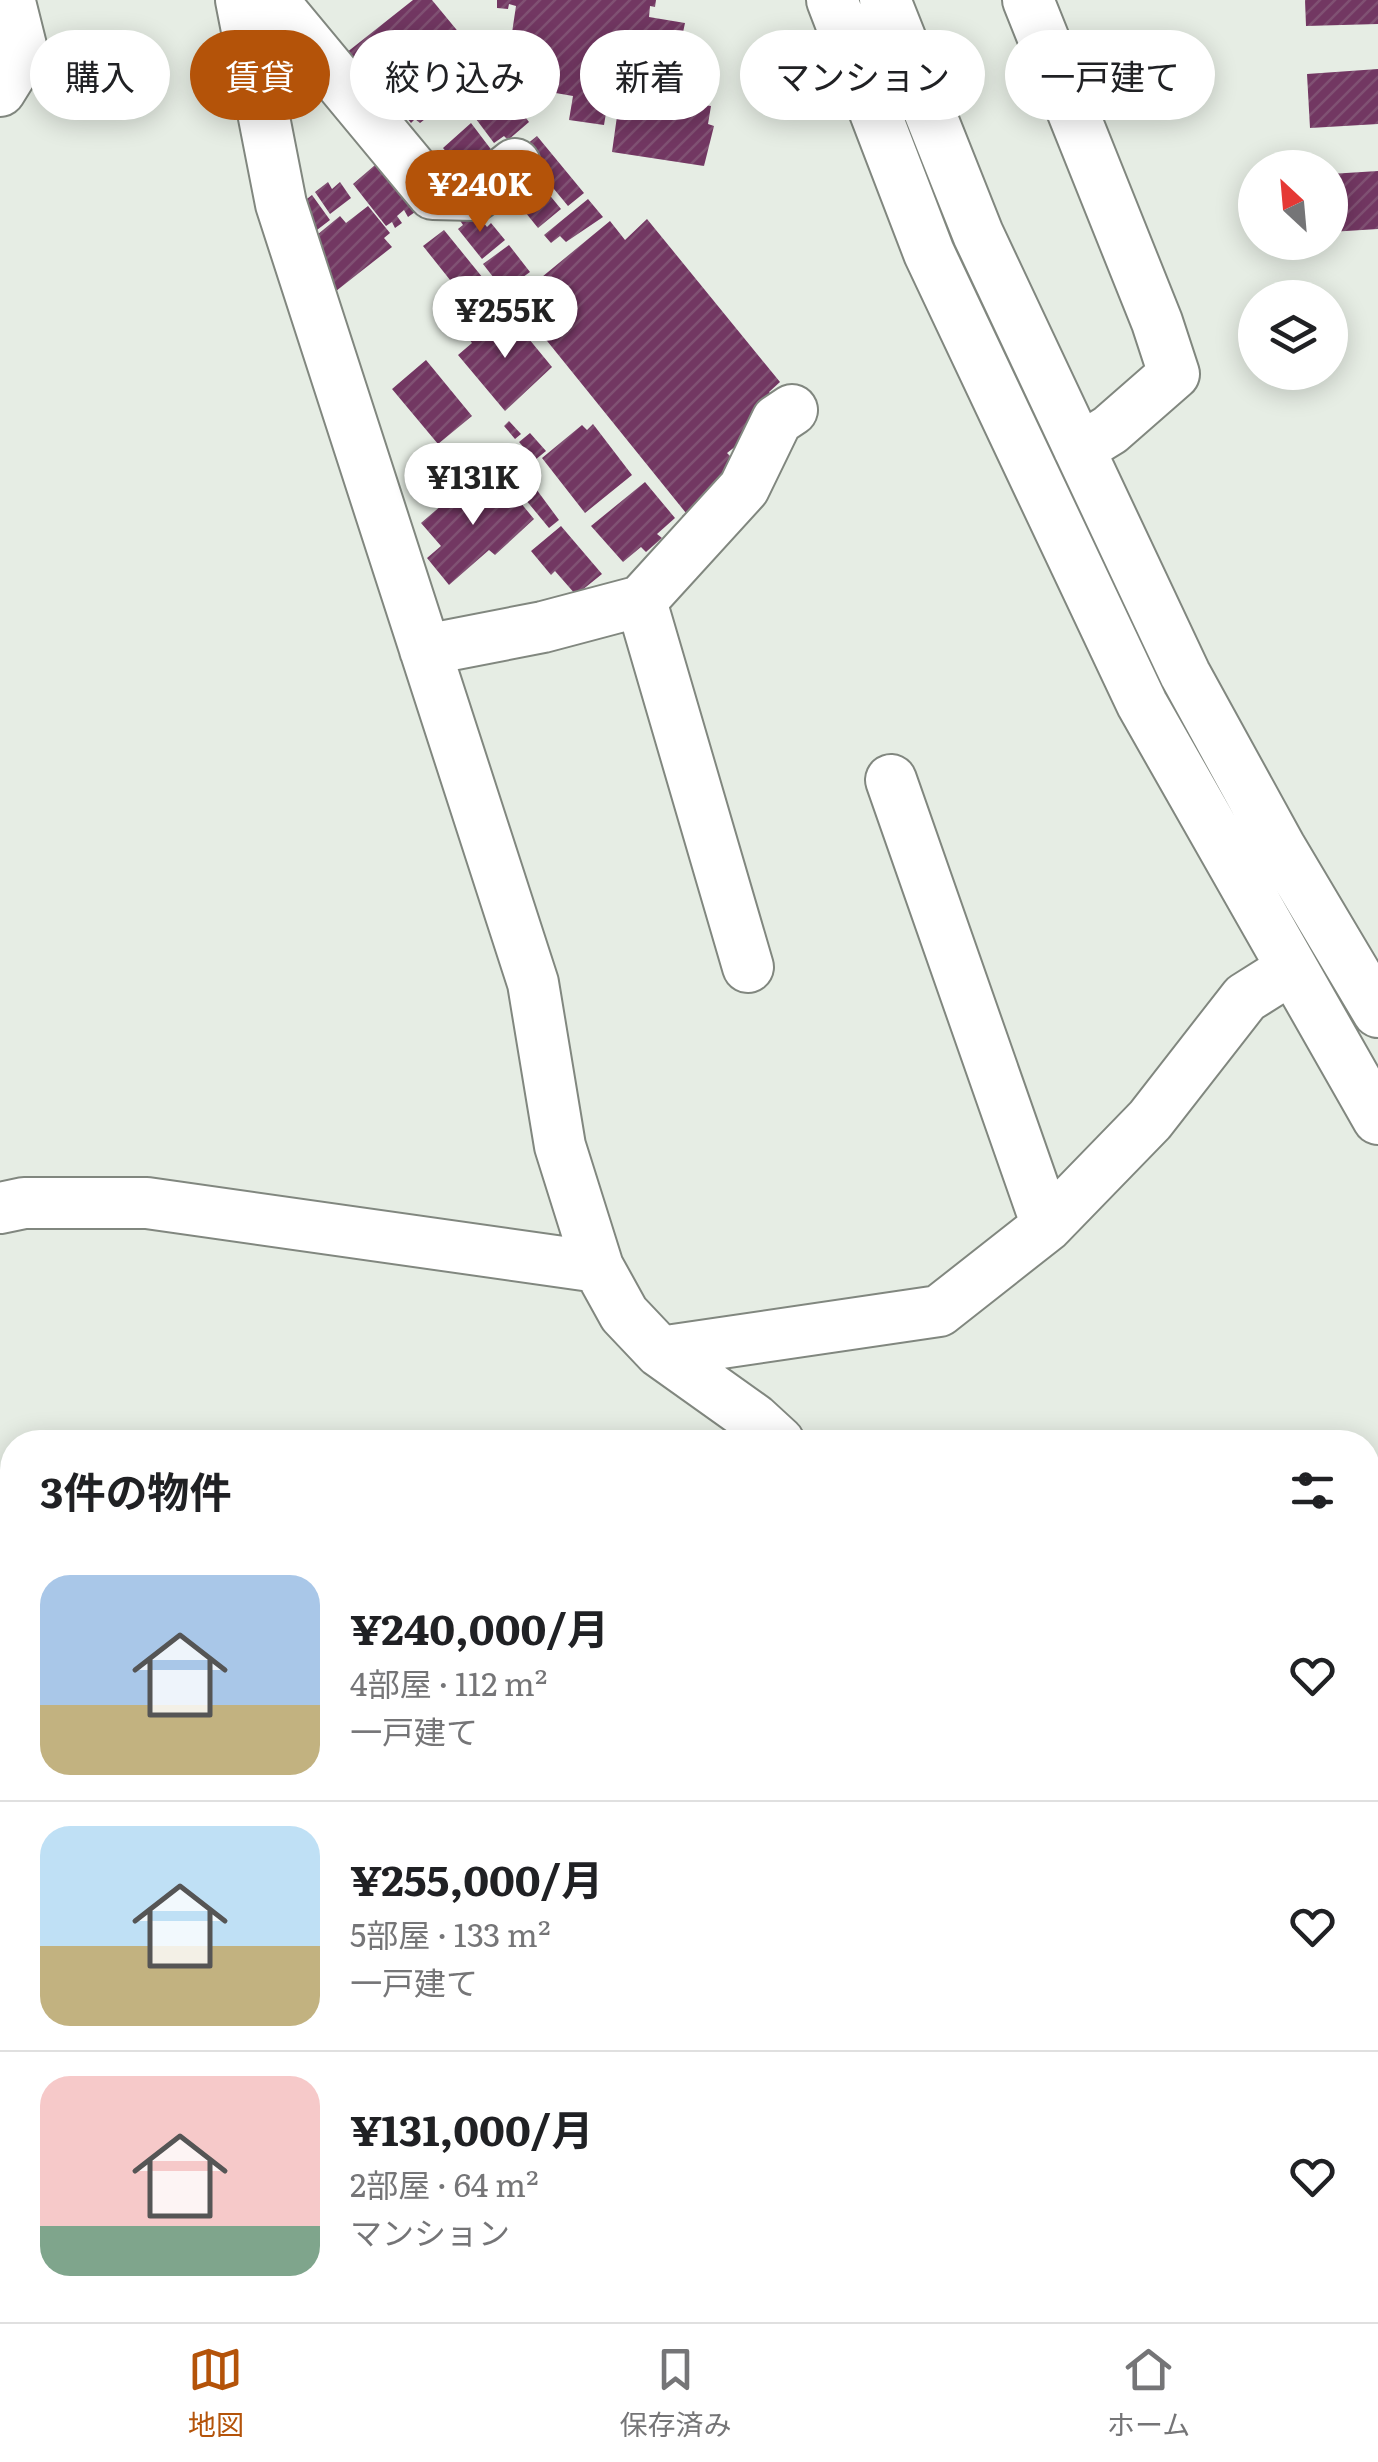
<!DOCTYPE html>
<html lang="ja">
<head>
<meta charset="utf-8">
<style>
  :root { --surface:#fff; --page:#f2f2f2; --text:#202124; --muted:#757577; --line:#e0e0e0; --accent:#b45309 }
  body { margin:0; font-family:Literata,"Noto Sans JP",serif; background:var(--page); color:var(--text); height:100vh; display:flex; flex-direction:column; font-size:38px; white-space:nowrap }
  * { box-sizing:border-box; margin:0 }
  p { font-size:32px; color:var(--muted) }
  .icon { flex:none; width:55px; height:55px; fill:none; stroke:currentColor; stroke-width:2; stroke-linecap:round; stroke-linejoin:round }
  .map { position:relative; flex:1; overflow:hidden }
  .details { position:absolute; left:0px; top:1430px; width:1380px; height:892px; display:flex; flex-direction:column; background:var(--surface); border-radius:40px 40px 0 0; box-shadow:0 5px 25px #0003 }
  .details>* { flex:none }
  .top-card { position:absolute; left:30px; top:30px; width:1320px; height:90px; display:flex; gap:20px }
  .needle { width:65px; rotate:334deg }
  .fabs { position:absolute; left:1238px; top:150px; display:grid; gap:20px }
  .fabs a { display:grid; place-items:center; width:110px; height:110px; border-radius:50%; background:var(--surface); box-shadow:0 5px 25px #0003; font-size:50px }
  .price { position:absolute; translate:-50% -85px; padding:0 22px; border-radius:35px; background:#fff; color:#222; font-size:32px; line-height:65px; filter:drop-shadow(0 2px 5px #0008) }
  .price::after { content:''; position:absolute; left:50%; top:60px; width:30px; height:22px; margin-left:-15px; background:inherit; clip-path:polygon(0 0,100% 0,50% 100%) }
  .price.on { background:var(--accent); color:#fff }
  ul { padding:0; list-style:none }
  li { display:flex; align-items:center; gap:30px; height:250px; padding:0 40px }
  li+li { border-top:2px solid var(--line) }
  li span { display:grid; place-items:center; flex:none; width:280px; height:200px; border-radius:30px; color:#555 }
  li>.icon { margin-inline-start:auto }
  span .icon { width:120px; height:120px; fill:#fffc; stroke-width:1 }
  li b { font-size:42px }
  h2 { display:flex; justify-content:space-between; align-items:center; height:120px; padding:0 40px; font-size:42px }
  .pill { padding:0 35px; border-radius:45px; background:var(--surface); box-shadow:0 5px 25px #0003; font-size:35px; line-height:90px }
  .pill.on { background:var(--accent); color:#fff }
  .tab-bar { display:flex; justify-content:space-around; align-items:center; height:140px; border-top:2px solid var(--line); background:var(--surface); font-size:28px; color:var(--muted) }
  .tab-bar a { display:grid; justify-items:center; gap:5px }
  .tab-bar .on { color:var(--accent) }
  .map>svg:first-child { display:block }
</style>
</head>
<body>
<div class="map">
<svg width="1378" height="2322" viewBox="0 0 1378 2322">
  <defs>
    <pattern id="building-hatch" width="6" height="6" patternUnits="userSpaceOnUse" patternTransform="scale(2.5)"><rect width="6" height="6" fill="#723762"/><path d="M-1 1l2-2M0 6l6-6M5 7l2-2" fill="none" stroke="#805173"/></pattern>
  </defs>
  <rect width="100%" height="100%" fill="#e6ede4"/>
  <path fill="#b0e0a5" d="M0,1779L12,1780V1966H0Z"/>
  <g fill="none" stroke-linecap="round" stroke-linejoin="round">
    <path stroke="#7daf72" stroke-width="12" d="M1300,2310L1302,2322"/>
  </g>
  <path fill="url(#building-hatch)" d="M413,0H432L489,69L420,123L415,119L411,123L377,81L373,86L346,53Z
    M497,0H656L655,7L650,6L649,17L685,23L681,42L686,43L685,53L680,52L676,78L681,79L679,88L675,87L673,101L711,106L708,124L714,126L704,166L612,152L618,109L607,107L604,125L569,120L573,96L544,91L550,52L541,51L540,55L510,46L516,6L509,4L508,9L497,8Z
    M1305,0H1378V24L1306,26Z
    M259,26L276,39L316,88L282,112Z
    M1378,69V124L1310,128L1307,74Z
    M508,94L529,122L508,140L504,136L494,143L476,119Z
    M471,123L493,152L465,175L443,148Z
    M537,136L584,193L568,206L521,149Z
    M382,159L416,202L410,206L415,212L408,217L404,210L397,216L402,223L395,228L392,222L386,226L353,184Z
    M1378,171V229L1330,232V174Z
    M538,181L561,209L538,228L513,197Z
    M328,182L332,189L340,182L351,198L330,214L315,192Z
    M312,195L330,220L317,230L299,205Z
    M588,199L603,217L566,242L560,236L551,243L544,235Z
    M368,206L390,233L384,238L392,247L331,295L306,244L340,216L346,223Z
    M476,213L487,227L491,223L505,240L482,259L458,229L463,225L459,219Z
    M647,219L780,382L769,392L778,404L764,424L727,453L735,461L692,529L682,516L686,513L514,300L610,221L625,240Z
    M444,230L487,283L466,300L423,246Z
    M509,245L530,272L504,291L483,264Z
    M506,311L552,367L505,411L458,355L472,343L469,339L479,329L482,332Z
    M426,360L472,416L438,444L392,389Z
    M509,421L521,434L515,439L504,426Z
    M593,424L632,475L585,513L542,458L582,425L587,430Z
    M530,433L546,451L535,460L519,442Z
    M528,478L559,520L549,528L516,488Z
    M471,480L487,501L506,485L534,519L495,555L489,550L449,585L427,558L441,546L421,523Z
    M645,482L675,518L657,534L662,538L646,552L641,547L623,562L591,526Z
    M561,526L602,574L576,595L555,571L551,575L531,551Z"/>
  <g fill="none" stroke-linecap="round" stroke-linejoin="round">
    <g stroke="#81877f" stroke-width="54">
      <path id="minor" d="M241,0L281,204L533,983L560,1146L598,1267L624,1314L660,1352L754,1419L779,1442
        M272,0L433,194L476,195L515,164
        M832,0L929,253L1142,704L1378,1119
        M885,0L978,234L1185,674L1280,847L1378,1012
        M1028,0L1157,322L1174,374L1110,430L1079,449
        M0,91L23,54L11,6L6,0
        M641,601L748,967
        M425,650L543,627L641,601L744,488L777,420L792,410
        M891,780L1047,1226
        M0,1208L24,1203H147L598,1267
        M660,1352L939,1311L1047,1226L1150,1120L1245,998L1291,969
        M1368,1567L1378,1557
        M0,1671L12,1678
        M0,1765L12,1767
        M0,1992H12
        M228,2310L234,2322
        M521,2310L527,2322
        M927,2310L932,2322
        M1176,2310L1199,2322"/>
    </g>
    <use href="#minor" stroke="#fff" stroke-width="50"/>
  </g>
</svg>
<div class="fabs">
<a><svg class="needle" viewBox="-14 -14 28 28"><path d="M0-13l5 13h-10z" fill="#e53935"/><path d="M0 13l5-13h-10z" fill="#757577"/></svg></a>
<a><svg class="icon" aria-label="layers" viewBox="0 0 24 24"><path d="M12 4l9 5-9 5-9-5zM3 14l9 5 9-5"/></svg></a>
</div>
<b class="price on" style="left:480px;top:235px">¥240K</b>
<b class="price" style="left:505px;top:361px">¥255K</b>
<b class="price" style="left:473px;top:528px">¥131K</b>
<div class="top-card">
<a class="pill">購入</a>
<a class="pill on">賃貸</a>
<a class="pill">絞り込み</a>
<a class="pill">新着</a>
<a class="pill">マンション</a>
<a class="pill">一戸建て</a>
</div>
<section class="details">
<h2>3件の物件<svg class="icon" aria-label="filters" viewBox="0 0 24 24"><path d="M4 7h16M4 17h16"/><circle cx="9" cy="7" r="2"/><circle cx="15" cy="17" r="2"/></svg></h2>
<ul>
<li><span style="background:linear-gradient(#a9c7e8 65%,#c2b280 0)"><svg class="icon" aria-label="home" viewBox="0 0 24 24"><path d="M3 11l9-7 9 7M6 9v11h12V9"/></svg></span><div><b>¥240,000/月</b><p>4部屋 · 112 m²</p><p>一戸建て</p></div><svg class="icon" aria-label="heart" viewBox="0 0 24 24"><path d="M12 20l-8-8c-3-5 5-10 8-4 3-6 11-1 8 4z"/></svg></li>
<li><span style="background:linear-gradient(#bfe0f5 60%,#c2b280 0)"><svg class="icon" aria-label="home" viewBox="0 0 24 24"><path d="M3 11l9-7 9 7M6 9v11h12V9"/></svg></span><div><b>¥255,000/月</b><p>5部屋 · 133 m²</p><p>一戸建て</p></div><svg class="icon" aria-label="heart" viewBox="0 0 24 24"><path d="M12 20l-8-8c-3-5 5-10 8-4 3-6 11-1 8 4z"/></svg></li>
<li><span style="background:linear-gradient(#f6c9c9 75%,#7fa58c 0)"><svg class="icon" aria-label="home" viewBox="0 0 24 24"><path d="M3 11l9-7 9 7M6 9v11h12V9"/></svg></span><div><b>¥131,000/月</b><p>2部屋 · 64 m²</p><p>マンション</p></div><svg class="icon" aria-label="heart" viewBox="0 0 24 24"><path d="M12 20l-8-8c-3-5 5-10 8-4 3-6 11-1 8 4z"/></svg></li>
</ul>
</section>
</div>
<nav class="tab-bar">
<a class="on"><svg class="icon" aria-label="map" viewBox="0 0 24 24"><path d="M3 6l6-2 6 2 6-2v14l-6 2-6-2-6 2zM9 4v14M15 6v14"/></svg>地図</a>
<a><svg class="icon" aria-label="saved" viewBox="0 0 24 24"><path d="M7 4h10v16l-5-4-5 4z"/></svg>保存済み</a>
<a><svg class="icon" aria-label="home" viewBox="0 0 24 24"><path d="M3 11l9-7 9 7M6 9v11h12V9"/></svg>ホーム</a>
</nav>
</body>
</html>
